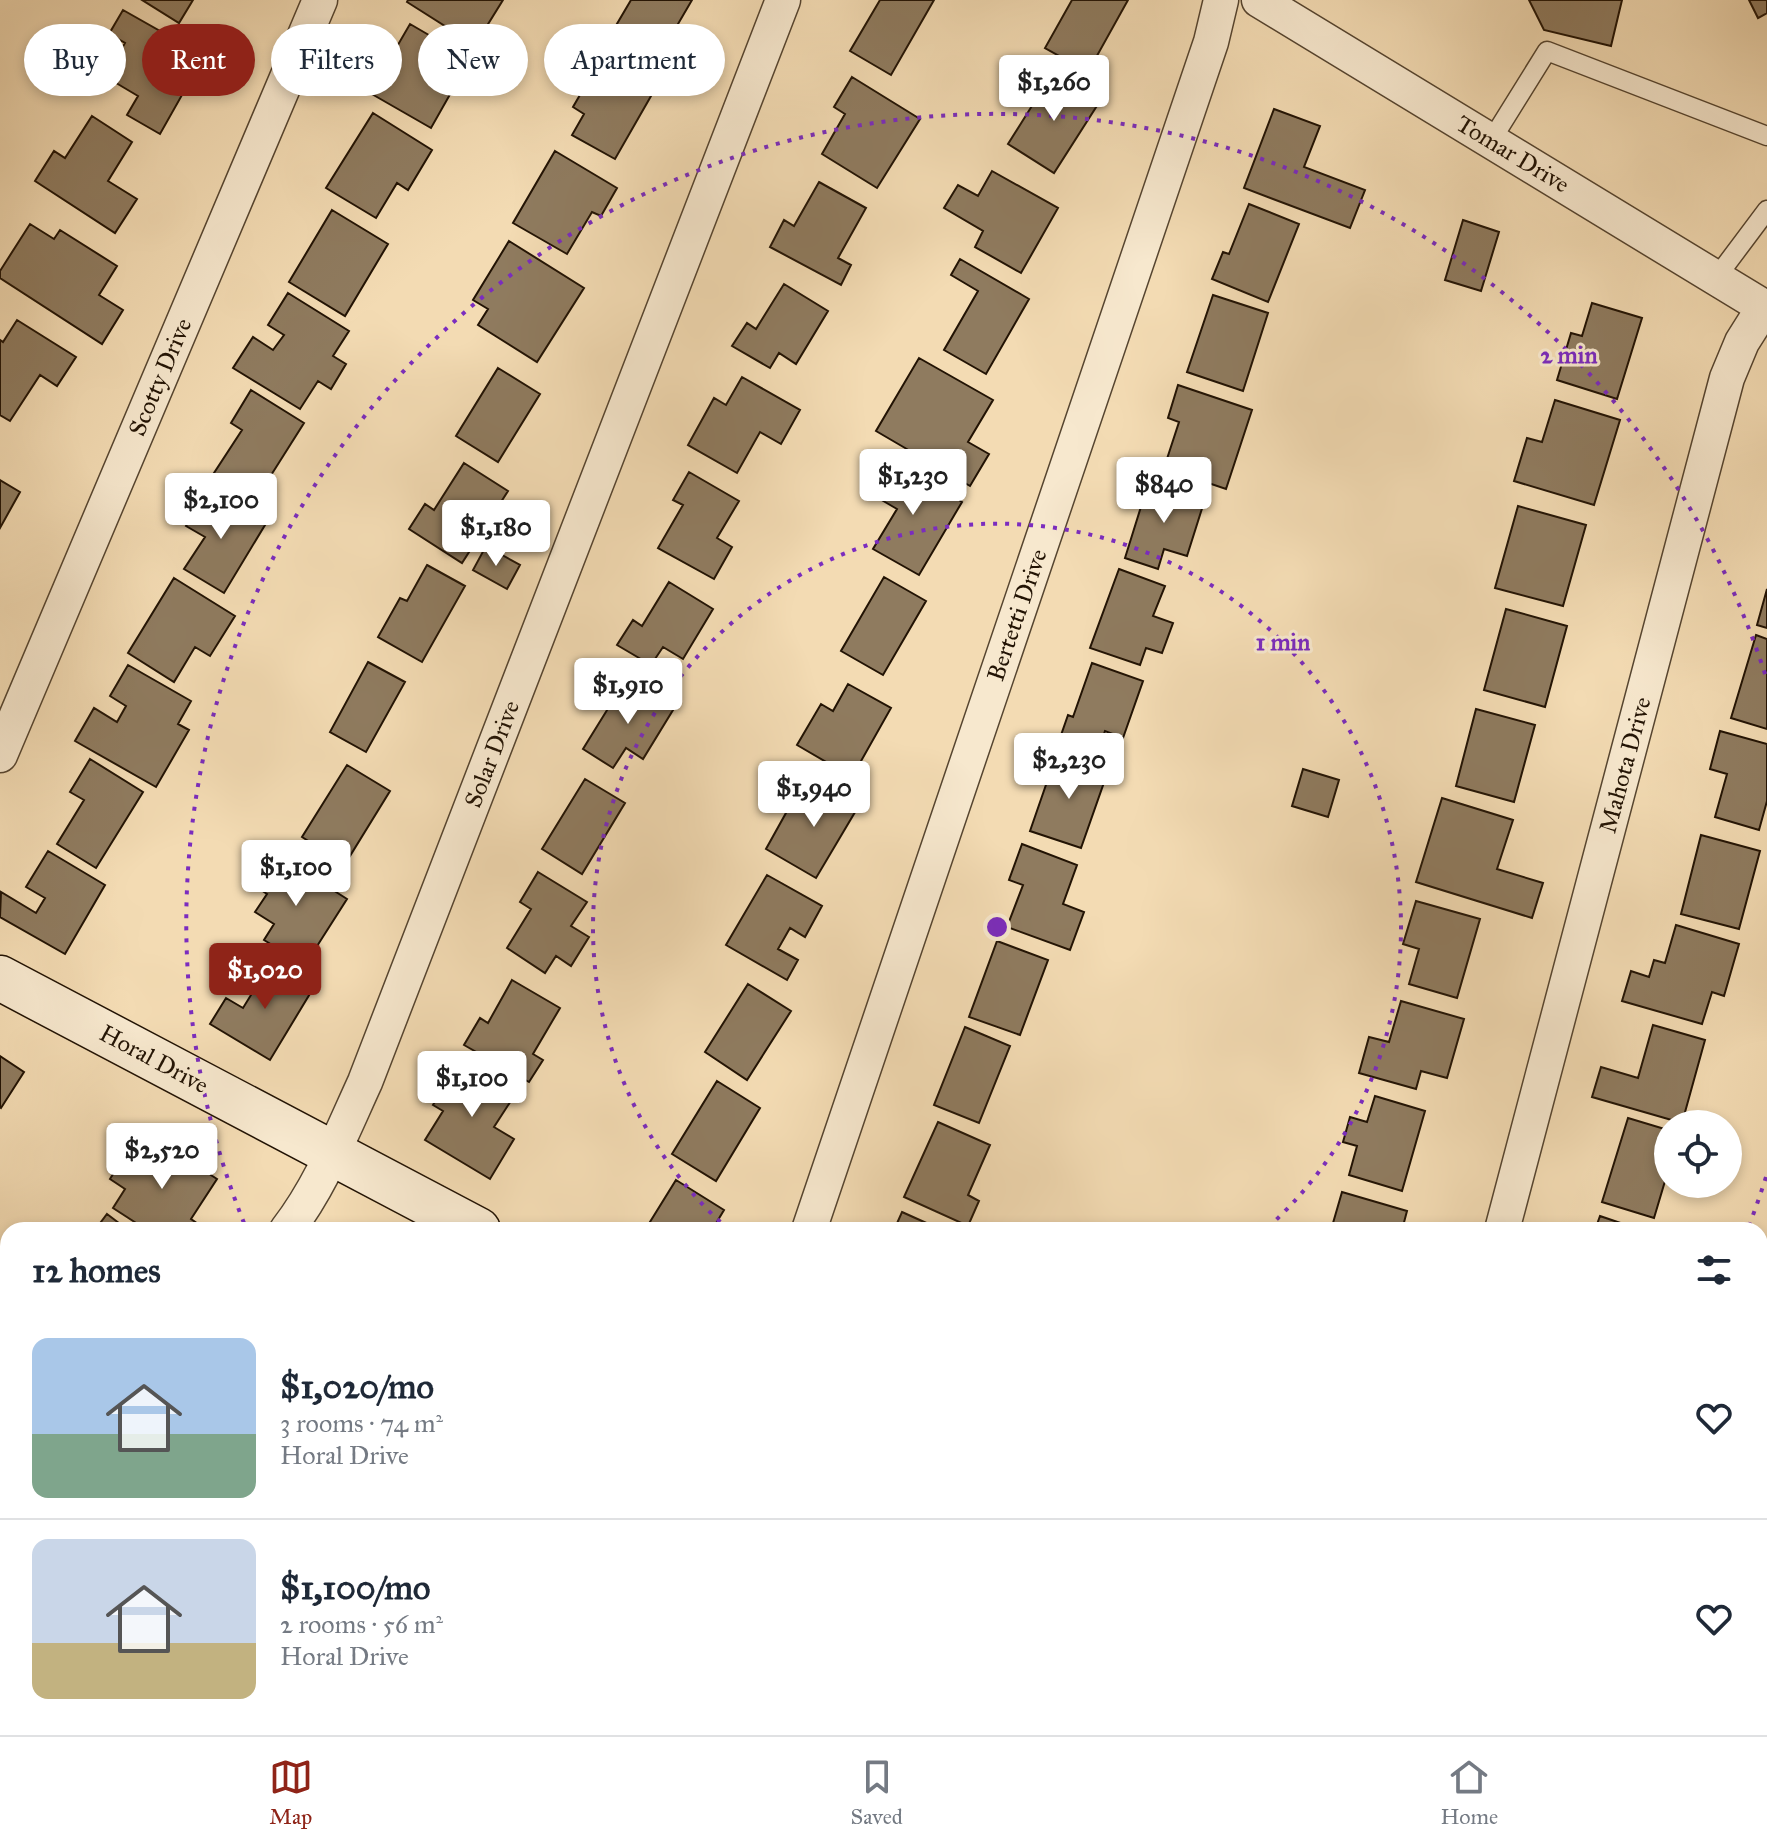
<!DOCTYPE html>
<html lang="en">
<head>
<meta charset="utf-8">
<style>
  :root { --surface:#fff; --page:#f2f2f3; --text:#1f2937; --muted:#747a83; --line:#e0e1e3; --accent:#8f2418 }
  body { margin:0; font-family:"IM FELL Great Primer",serif; background:var(--page); color:var(--text); height:100vh; display:flex; flex-direction:column; font-size:30px; white-space:nowrap }
  * { box-sizing:border-box; margin:0 }
  p { font-size:26px; color:var(--muted) }
  .icon { flex:none; width:44px; height:44px; fill:none; stroke:currentColor; stroke-width:2; stroke-linecap:round; stroke-linejoin:round }
  .map { position:relative; flex:1; overflow:hidden }
  .panel { position:absolute; left:0px; top:1222px; width:1768px; height:514px; display:flex; flex-direction:column; background:var(--surface); border-radius:24px 24px 0 0; box-shadow:0 4px 12px #0003 }
  .panel>* { flex:none }
  .guide { position:absolute; left:24px; top:24px; width:800px; height:72px; display:flex; gap:16px }
  .controls { position:absolute; left:1654px; top:1110px; display:grid; gap:16px }
  .controls a { display:grid; place-items:center; width:88px; height:88px; border-radius:50%; background:var(--surface); box-shadow:0 4px 12px #0003; font-size:40px }
  .price { position:absolute; translate:-50% -68px; padding:0 18px; border-radius:8px; background:#fff; color:#222; font-size:26px; line-height:52px; filter:drop-shadow(0 2px 4px #0008) }
  .price::after { content:''; position:absolute; left:50%; top:48px; width:24px; height:18px; margin-left:-12px; background:inherit; clip-path:polygon(0 0,100% 0,50% 100%) }
  .price.active { background:var(--accent); color:#fff }
  ul { padding:0; list-style:none }
  li { display:flex; align-items:center; gap:24px; height:200px; padding:0 32px }
  li+li { border-top:2px solid var(--line) }
  li span { display:grid; place-items:center; flex:none; width:224px; height:160px; border-radius:16px; color:#555 }
  li>.icon { margin-inline-start:auto }
  span .icon { width:96px; height:96px; fill:#fffc; stroke-width:1 }
  li b { font-size:34px }
  h2 { display:flex; justify-content:space-between; align-items:center; height:96px; padding:0 32px; font-size:34px }
  .tag { padding:0 28px; border-radius:36px; background:var(--surface); box-shadow:0 4px 12px #0003; font-size:28px; line-height:72px }
  .tag.active { background:var(--accent); color:#fff }
  .menu { display:flex; justify-content:space-around; align-items:center; height:112px; border-top:2px solid var(--line); background:var(--surface); font-size:22px; color:var(--muted) }
  .menu a { display:grid; justify-items:center; gap:4px }
  .menu .active { color:var(--accent) }
  .map>svg:first-child { display:block }
</style>
</head>
<body>
<div class="map">
<svg width="1767" height="1735" viewBox="0 0 1767 1735">
  <rect width="100%" height="100%" fill="#f3dbb3"/>
  <filter id="stains"><feTurbulence type="fractalNoise" baseFrequency=".0025" numOctaves="4"/><feColorMatrix values="0 0 0 0 .2 0 0 0 0 .09 0 0 0 0 .02 0 0 0 .5 -.17"/></filter>
  <radialGradient id="worn" r=".72"><stop offset=".6" stop-color="#630" stop-opacity="0"/><stop offset="1" stop-color="#630" stop-opacity=".3"/></radialGradient>
  <path fill="#8f7b5f" stroke="#221304" stroke-width="2" d="M142,0H193L179,23Z
    M408,0H503L475,45L407,2Z
    M631,0H692L657,60L611,34Z
    M880,0H934L891,75L850,51Z
    M1072,0H1128L1088,72L1045,48Z
    M1529,0H1622L1611,46L1544,30Z
    M1749,0H1767V13L1758,18Z
    M123,10L204,56L160,134L127,115L138,96L106,77L125,43L109,34Z
    M410,24L470,59L431,128L370,93Z
    M621,60L659,82L615,159L572,135L584,114L573,107L588,81L604,90Z
    M1057,73L1100,101L1054,173L1008,144L1035,101L1039,103Z
    M852,77L920,119L877,188L822,154L845,114L834,107Z
    M1274,109L1320,126L1304,167L1365,190L1350,228L1244,188Z
    M373,113L432,150L408,190L397,183L376,218L326,188Z
    M92,116L132,142L108,181L137,199L115,233L35,181L54,151L65,158Z
    M555,151L617,188L601,216L592,212L567,254L513,223Z
    M992,171L1058,208L1021,273L975,247L983,231L944,208L958,185L978,196Z
    M819,182L866,208L838,258L851,265L841,285L770,247L784,220L794,226Z
    M1249,204L1299,224L1268,302L1212,279L1223,252L1229,254Z
    M332,210L388,244L345,316L289,282Z
    M1463,220L1499,232L1481,291L1445,280Z
    M30,224L54,239L60,230L117,266L99,295L123,310L102,344L0,278V271Z
    M509,241L584,288L537,362L478,325L488,309L473,300Z
    M960,259L1029,299L986,374L944,350L978,291L951,275Z
    M784,284L828,311L796,364L779,353L770,368L732,346L747,323L756,329Z
    M288,293L349,331L333,356L346,364L331,389L318,381L300,409L233,368L253,337L273,350L284,335L268,325Z
    M1213,295L1268,313L1243,391L1187,372Z
    M1592,303L1642,318L1617,399L1557,380L1571,333L1582,336Z
    M17,320L76,357L57,386L40,375L10,421L0,415V340L3,342Z
    M919,358L993,400L968,442L989,454L970,486L876,431Z
    M498,368L540,394L498,462L456,436Z
    M742,377L800,410L781,444L760,432L737,473L688,445L714,398L726,405Z
    M1178,385L1252,410L1226,489L1164,468L1179,422L1168,418Z
    M251,390L304,423L256,499L214,473L242,430L231,423Z
    M1555,400L1620,420L1594,505L1514,481L1527,438L1542,442Z
    M893,461L962,502L919,575L873,549L897,509L873,495Z
    M464,463L508,491L462,563L409,529L425,504L434,510Z
    M689,472L739,501L717,538L732,547L714,579L658,548L683,505L673,500Z
    M0,480L20,492L0,528Z
    M1149,481L1205,499L1187,556L1164,549L1158,569L1125,558Z
    M209,490L265,525L224,593L184,569L205,537L186,526Z
    M1518,506L1586,525L1563,606L1495,588Z
    M486,546L520,565L507,589L473,570Z
    M427,565L465,586L422,662L378,637L400,598L407,601Z
    M1119,569L1165,586L1153,616L1173,623L1162,653L1146,648L1140,665L1090,648Z
    M884,577L926,601L883,675L841,651Z
    M174,578L235,616L210,656L195,647L174,682L128,653Z
    M669,582L713,609L683,659L663,647L651,665L617,645L633,620L642,626Z
    M1767,589V628L1757,625Z
    M1506,609L1567,626L1545,707L1484,690Z
    M1756,635L1767,639V729L1731,718Z
    M368,662L405,682L366,752L330,732Z
    M1092,663L1143,681L1123,738L1105,731L1097,754L1059,741L1068,715L1073,717Z
    M128,665L191,701L178,724L189,730L156,787L75,741L94,708L117,722L126,706L110,696Z
    M625,681L673,710L643,759L626,748L613,768L583,749Z
    M848,684L891,708L852,777L797,745L821,704L833,711Z
    M1476,709L1535,725L1514,802L1456,786Z
    M1720,731L1767,744V801L1759,830L1715,817L1727,774L1710,769Z
    M1057,753L1108,771L1081,848L1030,831Z
    M90,759L143,792L96,868L57,844L84,800L70,792Z
    M347,765L390,791L345,864L302,837Z
    M1303,769L1339,780L1328,817L1292,806Z
    M585,779L625,803L582,874L542,849Z
    M822,779L861,802L816,878L766,849L791,804L803,811Z
    M1442,798L1513,820L1497,869L1543,883L1532,918L1416,882Z
    M1701,835L1760,851L1739,929L1681,914Z
    M1022,844L1077,865L1063,904L1084,912L1070,950L1007,927L1023,885L1009,880Z
    M48,851L105,885L65,954L0,917L1,892L36,913L45,898L26,887Z
    M275,853L347,899L305,965L264,940L274,924L255,912L267,894L255,886Z
    M538,872L587,902L571,926L589,937L571,966L556,956L545,973L507,948L531,909L520,902Z
    M767,875L822,906L805,937L790,928L778,949L798,960L787,980L726,945Z
    M1416,901L1480,919L1457,998L1409,984L1419,949L1403,944Z
    M1676,925L1739,944L1724,996L1712,992L1702,1024L1622,1001L1631,971L1649,977L1654,960L1665,963Z
    M997,941L1048,960L1020,1035L969,1017Z
    M272,961L314,987L270,1060L210,1024L226,998L243,1008Z
    M512,980L560,1008L533,1054L543,1060L529,1082L464,1045L480,1018L488,1023Z
    M748,984L791,1011L747,1080L705,1052Z
    M1401,1001L1464,1019L1447,1078L1421,1071L1416,1089L1359,1073L1369,1037L1389,1042Z
    M1653,1025L1705,1040L1682,1123L1592,1097L1601,1067L1638,1078Z
    M965,1027L1010,1046L979,1123L934,1105Z
    M0,1056L24,1072L1,1108L0,1107Z
    M461,1059L516,1093L494,1127L514,1139L490,1179L425,1140L443,1111L433,1105Z
    M717,1081L760,1108L716,1181L672,1154Z
    M1375,1096L1425,1111L1402,1191L1349,1175L1357,1146L1343,1142L1350,1117L1367,1122Z
    M1628,1118L1668,1130V1171L1654,1218L1602,1202Z
    M938,1122L990,1145L968,1195L979,1201L968,1226L904,1197Z
    M161,1143L217,1179L191,1219L201,1226L198,1230H147L113,1208L125,1189L110,1179L126,1153L146,1167Z
    M676,1180L724,1210L712,1230H645Z
    M1342,1192L1407,1211L1402,1230H1331Z
    M902,1212L942,1230H894Z
    M107,1214L128,1230H95Z
    M1600,1216L1641,1230H1595Z
    M0,1402L8,1408V1446L0,1456Z
    M1767,1589V1616L1760,1614Z
    M1760,1662L1767,1663V1710L1760,1709Z
    M403,1728H456L451,1735H415Z
    M651,1728H762L758,1735H660Z
    M885,1728H957L953,1735H897Z
    M1176,1728H1186L1198,1735H1172Z
    M1214,1728H1267L1263,1735H1210Z"/>
  <g fill="none" stroke-linecap="round" stroke-linejoin="round">
    <g stroke="#564530" stroke-width="21">
      <path id="lane" d="M1491,141L1547,51L1767,136
        M1716,278L1767,210"/>
    </g>
    <g stroke="#564530" stroke-width="37">
      <path id="street" d="M1259,0L1767,309
        M0,755L320,0
        M287,1230C321,1186 342,1132 365,1082L783,0
        M809,1230L1211,42L1221,0
        M1502,1230L1727,378L1742,342L1764,307
        M0,1556L8,1557
        M0,1694L8,1650
        M560,1735L564,1728
        M1076,1735L1080,1728"/>
    </g>
    <g stroke="#221304" stroke-width="47">
      <path id="secondary" d="M0,978L478,1230
        M1425,1728L1438,1735"/>
    </g>
    <use href="#lane" stroke="#f7e8ce" stroke-width="18"/>
    <use href="#street" stroke="#f7e8ce" stroke-width="34"/>
    <use href="#secondary" stroke="#f7e8ce" stroke-width="44"/>
  </g>
  <g fill="none" stroke="#7b2cbf" stroke-width="4" stroke-dasharray="4 8">
    <path d="M729 1230A404 404 0 1 1 1265 1230"/>
    <path d="M1766 1177A809 809 0 0 1 1750 1223M1110 1728A809 809 0 0 1 1039 1735M955 1735A809 809 0 0 1 884 1728M244 1223A809 809 0 1 1 1766 677"/>
  </g>
  <g text-anchor="middle" dominant-baseline="central" stroke-width="6" stroke-linejoin="round" paint-order="stroke">
    <g font-size="24" fill="#221304" stroke="#f7e8ce">
      <text transform="translate(1513 154) rotate(31)">Tomar Drive</text>
      <text transform="translate(160 377) rotate(-67)">Scotty Drive</text>
      <text transform="translate(1017 615) rotate(-71)">Bertetti Drive</text>
      <text transform="translate(492 754) rotate(-69)">Solar Drive</text>
      <text transform="translate(1625 765) rotate(-75)">Mahota Drive</text>
      <text transform="translate(154 1059) rotate(28)">Horal Drive</text>
    </g>
  </g>
  <circle cx="997" cy="927" r="12" fill="#7b2cbf" stroke="#f7e8ce" stroke-width="4"/>
  <g font-size="24" text-anchor="middle" font-weight="bold" fill="#7b2cbf" stroke="#f7e8ce" stroke-width="6" stroke-linejoin="round" paint-order="stroke">
    <text x="1569" y="363">2 min</text>
    <text x="1283" y="650">1 min</text>
  </g>
  <rect width="100%" height="100%" filter="url(#stains)"/>
  <rect width="100%" height="100%" fill="url(#worn)"/>
</svg>
<div class="controls">
<a><svg class="icon" aria-label="locate" viewBox="0 0 24 24"><circle cx="12" cy="12" r="6"/><path d="M12 2v4M12 18v4M2 12h4M18 12h4"/></svg></a>
</div>
<b class="price" style="left:1054px;top:123px">$1,260</b>
<b class="price" style="left:913px;top:517px">$1,230</b>
<b class="price" style="left:1164px;top:525px">$840</b>
<b class="price" style="left:221px;top:541px">$2,100</b>
<b class="price" style="left:496px;top:568px">$1,180</b>
<b class="price" style="left:628px;top:726px">$1,910</b>
<b class="price" style="left:1069px;top:801px">$2,230</b>
<b class="price" style="left:814px;top:829px">$1,940</b>
<b class="price" style="left:296px;top:908px">$1,100</b>
<b class="price active" style="left:265px;top:1011px">$1,020</b>
<b class="price" style="left:472px;top:1119px">$1,100</b>
<b class="price" style="left:162px;top:1191px">$2,520</b>
<div class="guide">
<a class="tag">Buy</a>
<a class="tag active">Rent</a>
<a class="tag">Filters</a>
<a class="tag">New</a>
<a class="tag">Apartment</a>
</div>
<section class="panel">
<h2>12 homes<svg class="icon" aria-label="filters" viewBox="0 0 24 24"><path d="M4 7h16M4 17h16"/><circle cx="9" cy="7" r="2"/><circle cx="15" cy="17" r="2"/></svg></h2>
<ul>
<li><span style="background:linear-gradient(#a9c7e8 60%,#7fa58c 0)"><svg class="icon" aria-label="home" viewBox="0 0 24 24"><path d="M3 11l9-7 9 7M6 9v11h12V9"/></svg></span><div><b>$1,020/mo</b><p>3 rooms · 74 m²</p><p>Horal Drive</p></div><svg class="icon" aria-label="heart" viewBox="0 0 24 24"><path d="M12 20l-8-8c-3-5 5-10 8-4 3-6 11-1 8 4z"/></svg></li>
<li><span style="background:linear-gradient(#c9d6e8 65%,#c2b280 0)"><svg class="icon" aria-label="home" viewBox="0 0 24 24"><path d="M3 11l9-7 9 7M6 9v11h12V9"/></svg></span><div><b>$1,100/mo</b><p>2 rooms · 56 m²</p><p>Horal Drive</p></div><svg class="icon" aria-label="heart" viewBox="0 0 24 24"><path d="M12 20l-8-8c-3-5 5-10 8-4 3-6 11-1 8 4z"/></svg></li>
</ul>
</section>
</div>
<nav class="menu">
<a class="active"><svg class="icon" aria-label="map" viewBox="0 0 24 24"><path d="M3 6l6-2 6 2 6-2v14l-6 2-6-2-6 2zM9 4v14M15 6v14"/></svg>Map</a>
<a><svg class="icon" aria-label="saved" viewBox="0 0 24 24"><path d="M7 4h10v16l-5-4-5 4z"/></svg>Saved</a>
<a><svg class="icon" aria-label="home" viewBox="0 0 24 24"><path d="M3 11l9-7 9 7M6 9v11h12V9"/></svg>Home</a>
</nav>
</body>
</html>
